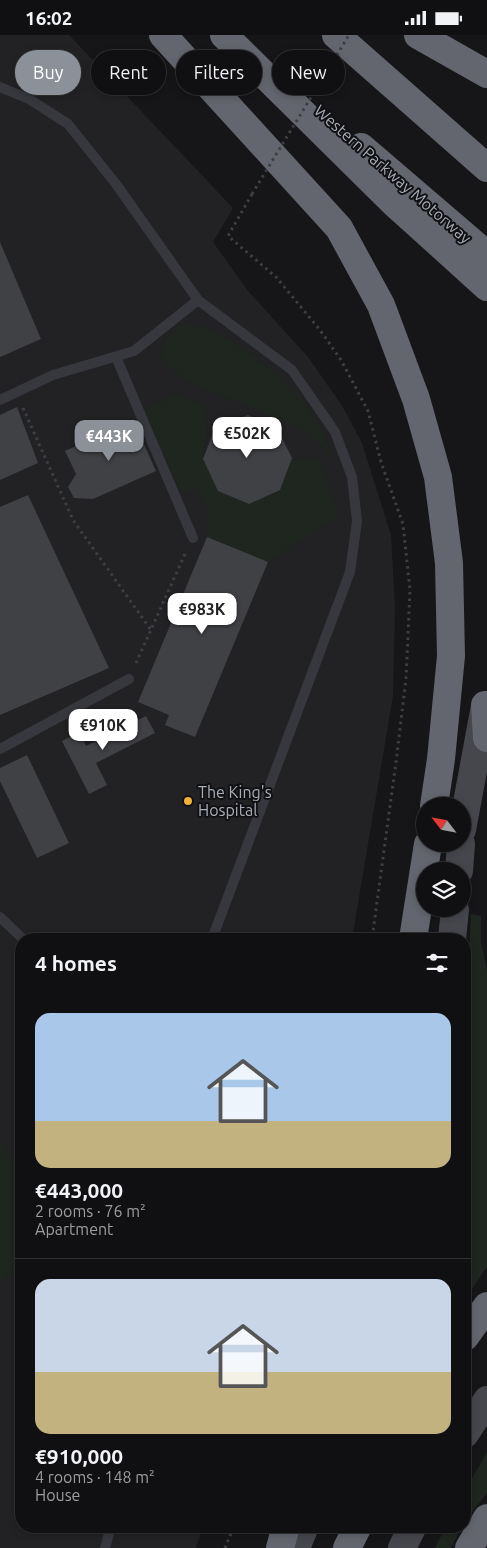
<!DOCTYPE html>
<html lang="en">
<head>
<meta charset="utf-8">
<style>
  :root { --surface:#101012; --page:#19191b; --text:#f1f3f6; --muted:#9c9d9f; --line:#303032; --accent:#8c9099 }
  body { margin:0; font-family:Ubuntu,sans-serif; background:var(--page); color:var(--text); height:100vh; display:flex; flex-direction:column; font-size:19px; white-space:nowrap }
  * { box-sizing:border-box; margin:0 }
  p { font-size:16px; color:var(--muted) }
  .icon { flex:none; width:28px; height:28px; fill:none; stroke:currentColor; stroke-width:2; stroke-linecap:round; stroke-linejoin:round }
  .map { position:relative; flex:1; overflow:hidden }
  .details { position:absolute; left:15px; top:898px; width:456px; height:600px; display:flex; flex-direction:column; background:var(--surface); border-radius:20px; box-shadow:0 2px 8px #0003,0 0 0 1px var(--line) }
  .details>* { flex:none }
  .hud { position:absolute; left:15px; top:15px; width:458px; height:45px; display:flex; gap:10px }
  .needle { width:32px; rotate:302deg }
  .fabs { position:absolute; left:416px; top:762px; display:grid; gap:10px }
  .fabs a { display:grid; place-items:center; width:55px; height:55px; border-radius:50%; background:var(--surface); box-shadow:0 2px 8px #0003,0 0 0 1px var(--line); font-size:25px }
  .price { position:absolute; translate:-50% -42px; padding:0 11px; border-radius:10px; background:#fff; color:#222; font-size:16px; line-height:32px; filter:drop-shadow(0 1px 2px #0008) }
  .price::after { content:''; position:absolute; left:50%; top:30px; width:15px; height:11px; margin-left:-8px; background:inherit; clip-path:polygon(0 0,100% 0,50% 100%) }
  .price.current { background:var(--accent); color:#fff }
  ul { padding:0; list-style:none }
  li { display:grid; align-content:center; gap:10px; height:265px; padding:0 20px }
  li+li { border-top:1px solid var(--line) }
  li span { display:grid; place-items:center; height:155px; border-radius:15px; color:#555 }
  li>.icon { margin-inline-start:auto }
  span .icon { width:90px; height:90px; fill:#fffc; stroke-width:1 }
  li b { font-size:21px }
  h2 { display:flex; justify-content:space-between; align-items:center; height:60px; padding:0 20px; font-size:21px }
  .pill { padding:0 18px; border-radius:22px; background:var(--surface); box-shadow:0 2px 8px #0003,0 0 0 1px var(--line); font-size:18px; line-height:45px }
  .pill.current { background:var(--accent); color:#fff }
  .status { display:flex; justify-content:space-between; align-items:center; height:35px; padding:0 25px; background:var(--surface); direction:ltr }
  .status svg { height:14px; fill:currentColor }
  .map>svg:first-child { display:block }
</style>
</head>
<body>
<div class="status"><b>16:02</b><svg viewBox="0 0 49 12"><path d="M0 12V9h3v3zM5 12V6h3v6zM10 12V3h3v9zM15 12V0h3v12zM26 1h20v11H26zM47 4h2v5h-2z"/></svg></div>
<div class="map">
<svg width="487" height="1513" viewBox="0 0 487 1513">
  <rect width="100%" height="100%" fill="#161618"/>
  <path fill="#222225" d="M0,0H69L233,173L213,207L248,256L308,322L343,372L362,408L391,500L395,572L393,661L352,904H21V1491H203L196,1513H0Z"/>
  <path fill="#1e261f" d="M181,290L202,291L247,316L281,343L307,369L336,425L305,394L188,347L167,331L160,319L167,303Z
    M177,359L205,371L206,398L203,424L218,456L248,469L280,455L291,426L321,422L322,433L338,481L268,527L207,502L209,473L198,453L182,458L144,376Z
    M471,879L481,881V906L487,935V1232L465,1264V952L469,922Z
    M0,1107L21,1141V1234L0,1248Z
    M487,1417V1458L465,1486V1456Z
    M446,1491H462L451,1513H435Z"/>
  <path fill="#404145" d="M0,207L41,304L0,322Z
    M17,372L38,428L0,445V380Z
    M248,380L277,393L292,423L280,455L249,469L218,456L203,424L215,393Z
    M133,385L156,436L93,464L74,463L68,452L76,439L65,416Z
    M28,460L109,633L0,680V472Z
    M207,502L268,527L195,702L165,690L169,680L138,667Z
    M146,681L155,698L96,728L107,750L89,759L62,706L80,697L86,711Z
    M27,720L69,808L37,823L0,746V733Z"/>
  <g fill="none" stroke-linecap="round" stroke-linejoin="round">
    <path stroke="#3d3f44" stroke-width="3" stroke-dasharray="2.5 4" stroke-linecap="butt" d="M252,159L228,201L276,242L320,295L341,325L368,376L381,427L403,489L410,555L406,644L396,727L372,904
      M23,373L73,485L151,595
      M136,628L185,519
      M225,1513L234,1491"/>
    <path stroke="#37383d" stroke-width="10" d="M0,52L29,64L68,89L116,149L198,265L292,335L335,397L352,442L357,486L350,537L212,904
      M116,322L193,503
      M0,365L53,340L134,316L198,265
      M0,714L129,644
      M0,882L23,904
      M105,1513L111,1491"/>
    <path stroke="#45474d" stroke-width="28" d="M462,795L484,676
      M459,836L461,809
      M452,904L455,874
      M465,1399L487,1365
      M296,1513L305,1491
      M402,1513L413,1491"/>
    <path stroke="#63666e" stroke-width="28" d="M163,0L339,193L381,270L416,364L438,442L449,528L451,621L441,724L434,771
      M224,0L393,167L487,252
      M336,0L487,133
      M418,0L487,39
      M361,112L487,220
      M485,670L487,703
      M413,904L428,809
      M465,1302L487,1271
      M280,1513L286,1491
      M347,1513L358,1491
      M469,1513L487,1483"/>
    <path stroke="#3d3f44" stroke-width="3" stroke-dasharray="2.5 4" stroke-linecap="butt" d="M252,159L349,0"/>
  </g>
  <circle fill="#f2b134" stroke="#111113" stroke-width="2" cx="188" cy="766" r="5"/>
  <g text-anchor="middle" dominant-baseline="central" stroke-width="4" stroke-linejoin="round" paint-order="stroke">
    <g font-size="16" fill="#a8adb8" stroke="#111113">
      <text transform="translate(393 139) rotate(41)">Western Parkway Motorway</text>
    </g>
    <g font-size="16" fill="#a8adb8" stroke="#111113" text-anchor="start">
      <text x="198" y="757">The King's<tspan x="198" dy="18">Hospital</tspan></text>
    </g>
  </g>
</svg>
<div class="fabs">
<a><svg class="needle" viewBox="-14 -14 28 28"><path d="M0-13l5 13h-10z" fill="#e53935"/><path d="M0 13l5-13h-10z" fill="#9c9d9f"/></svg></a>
<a><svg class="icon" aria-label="layers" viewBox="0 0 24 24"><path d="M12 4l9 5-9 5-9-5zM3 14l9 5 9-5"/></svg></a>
</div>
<b class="price" style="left:247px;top:424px">€502K</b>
<b class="price current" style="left:109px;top:427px">€443K</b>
<b class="price" style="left:202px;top:600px">€983K</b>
<b class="price" style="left:103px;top:716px">€910K</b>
<div class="hud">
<a class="pill current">Buy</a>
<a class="pill">Rent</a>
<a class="pill">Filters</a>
<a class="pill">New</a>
</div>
<section class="details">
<h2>4 homes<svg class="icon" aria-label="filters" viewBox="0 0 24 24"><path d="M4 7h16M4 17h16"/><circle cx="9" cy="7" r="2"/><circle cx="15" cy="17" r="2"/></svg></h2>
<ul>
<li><span style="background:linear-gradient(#a9c7e8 70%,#c2b280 0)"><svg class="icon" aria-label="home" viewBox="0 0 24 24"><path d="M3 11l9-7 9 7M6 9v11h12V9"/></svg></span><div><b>€443,000</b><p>2 rooms · 76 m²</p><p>Apartment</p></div></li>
<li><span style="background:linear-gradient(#c9d6e8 60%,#c2b280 0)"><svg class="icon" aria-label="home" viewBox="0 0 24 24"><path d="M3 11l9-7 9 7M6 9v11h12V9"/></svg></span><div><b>€910,000</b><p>4 rooms · 148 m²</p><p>House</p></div></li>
</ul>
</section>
</div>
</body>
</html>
